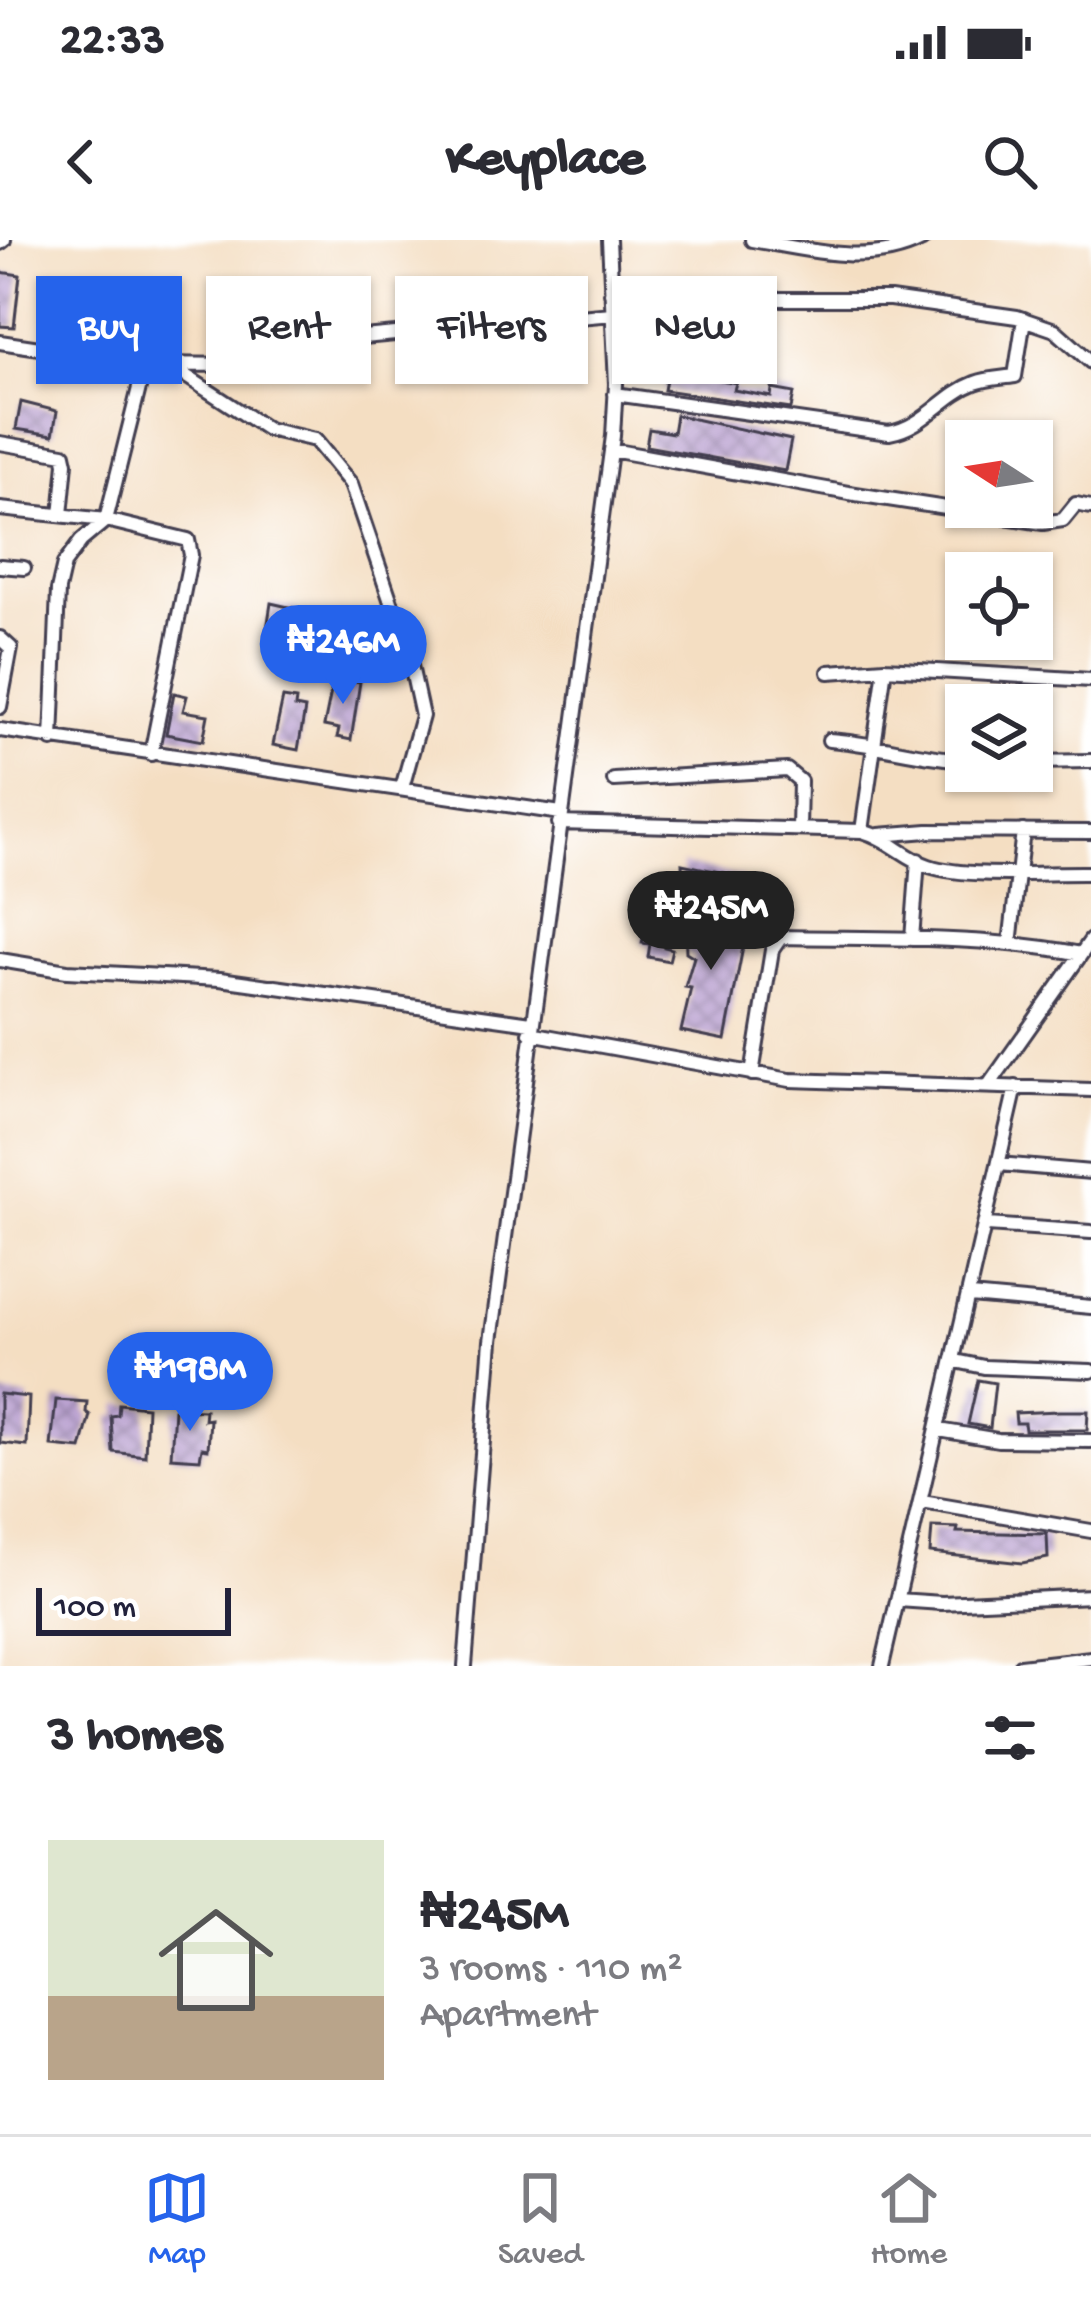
<!DOCTYPE html>
<html lang="en">
<head>
<meta charset="utf-8">
<style>
  :root { --surface:#fff; --page:#f7f7f7; --text:#2b2b33; --muted:#7c7c81; --line:#e1e1e2; --accent:#2563eb }
  body { margin:0; font-family:"Gochi Hand",sans-serif; background:var(--page); color:var(--text); height:100vh; display:flex; flex-direction:column; font-size:45px; white-space:nowrap }
  * { box-sizing:border-box; margin:0 }
  p { font-size:39px; color:var(--muted) }
  .icon { flex:none; width:66px; height:66px; fill:none; stroke:currentColor; stroke-width:2; stroke-linecap:round; stroke-linejoin:round }
  .map { position:relative; height:1426px; overflow:hidden }
  .drawer { display:flex; flex-direction:column; background:var(--surface); flex:1 }
  .drawer>* { flex:none }
  .banner { position:absolute; left:36px; top:36px; width:1020px; height:108px; display:flex; gap:24px }
  .needle { width:78px; rotate:282deg }
  .buttons { position:absolute; left:945px; top:180px; display:grid; gap:24px }
  .buttons a { display:grid; place-items:center; width:108px; height:108px; border-radius:0px; background:var(--surface); box-shadow:0 3px 9px #0004; font-size:60px }
  .scale { position:absolute; left:36px; bottom:30px; width:195px; box-sizing:border-box; padding-left:12px; border:6px solid #22223b; border-top:0; font-size:33px; line-height:42px; white-space:nowrap; color:#22223b; -webkit-text-stroke:9px #fff; paint-order:stroke }
  .price { position:absolute; translate:-50% -102px; padding:0 27px; border-radius:42px; background:var(--accent); color:#fff; font-size:39px; line-height:78px; filter:drop-shadow(0 3px 6px #0008) }
  .price::after { content:''; position:absolute; left:50%; top:72px; width:36px; height:27px; margin-left:-18px; background:inherit; clip-path:polygon(0 0,100% 0,50% 100%) }
  .price.current { background:#222; color:#fff }
  ul { padding:0; list-style:none }
  li { display:flex; align-items:center; gap:36px; height:300px; padding:0 48px }
  li span { display:grid; place-items:center; flex:none; width:336px; height:240px; border-radius:0px; color:#555 }
  li>.icon { margin-inline-start:auto }
  span .icon { width:144px; height:144px; fill:#fffc; stroke-width:1 }
  li b { font-size:51px }
  h2 { display:flex; justify-content:space-between; align-items:center; height:144px; padding:0 48px; font-size:51px }
  .tag { padding:0 42px; border-radius:0px; background:var(--surface); box-shadow:0 3px 9px #0004; font-size:42px; line-height:108px }
  .tag.current { background:var(--accent); color:#fff }
  .status { display:flex; justify-content:space-between; align-items:center; height:84px; padding:0 60px; background:var(--surface); direction:ltr }
  .status svg { height:33px; fill:currentColor }
  header { display:flex; justify-content:space-between; align-items:center; height:156px; padding:0 48px; background:var(--surface); font-size:54px; font-weight:700 }
  .tab-bar { display:flex; justify-content:space-around; align-items:center; height:168px; border-top:3px solid var(--line); background:var(--surface); font-size:33px; color:var(--muted) }
  .tab-bar a { display:grid; justify-items:center; gap:6px }
  .tab-bar .current { color:var(--accent) }
  .map>svg:first-child { display:block }
</style>
</head>
<body>
<div class="status"><b>22:33</b><svg viewBox="0 0 49 12"><path d="M0 12V9h3v3zM5 12V6h3v6zM10 12V3h3v9zM15 12V0h3v12zM26 1h20v11H26zM47 4h2v5h-2z"/></svg></div>
<header><svg class="icon" aria-label="back" viewBox="0 0 24 24"><path d="M15 5l-7 7 7 7"/></svg>Keyplace<svg class="icon" aria-label="search" viewBox="0 0 24 24"><circle cx="10" cy="10" r="6"/><path d="M15 15l6 6"/></svg></header>
<div class="map">
<svg width="1091" height="1426" viewBox="0 0 1091 1426">
  <defs>
    <pattern id="building-cross-hatch" width="8" height="8" patternUnits="userSpaceOnUse" patternTransform="scale(3)"><rect width="8" height="8" fill="#bba3d1"/><path d="M0 0l8 8M0 8l8-8" fill="none" stroke="#9884ab"/></pattern>
  </defs>
  <rect width="100%" height="100%" fill="#fff"/>
  <filter id="ink" filterUnits="userSpaceOnUse"><feTurbulence type="fractalNoise" baseFrequency=".00833" numOctaves="2"/><feDisplacementMap in="SourceGraphic" scale="24" xChannelSelector="R" yChannelSelector="G"/><feConvolveMatrix kernelMatrix="1 2 1 2 8 2 1 2 1" color-interpolation-filters="sRGB"/></filter>
  <filter id="wash" filterUnits="userSpaceOnUse"><feTurbulence type="fractalNoise" baseFrequency=".004" numOctaves="4" result="noise"/><feDisplacementMap in="SourceGraphic" scale="48" xChannelSelector="R" yChannelSelector="G"/><feGaussianBlur stdDeviation="2.7" result="paint"/><feColorMatrix in="noise" values="0 0 0 0 0 0 0 0 0 0 0 0 0 0 0 0 0 1.4 0 .05"/><feComposite in="paint" operator="in"/></filter>
  <g filter="url(#wash)">
    <rect width="100%" height="100%" fill="#f4dec2"/>
    <g id="blocks">
      <path fill="url(#building-cross-hatch)" d="M0,32L20,35L14,87L0,86Z
        M720,80L754,84L752,103L730,101L728,110L709,107L712,91L719,92Z
        M668,129L736,143L734,150L771,157L772,149L794,153L791,169L664,150Z
        M21,162L57,171L53,195L16,189Z
        M676,175L791,200L785,231L646,206L649,189L673,193Z
        M271,363L297,369L290,400L271,397L273,390L267,389Z
        M295,400L321,405L316,434L289,428Z
        M334,437L360,442L351,500L337,497L339,489L324,486Z
        M174,453L187,456L183,471L208,475L203,501L166,494Z
        M283,458L296,460L295,467L305,469L298,510L273,505Z
        M682,624L742,637L741,641L755,644L750,665L735,661L738,651L683,643Z
        M664,641L674,646L664,707L672,709L669,721L648,717L650,704L642,703L654,653L661,654Z
        M708,667L735,683L743,707L725,800L681,791L691,748L685,747L694,717L686,712L685,683Z
        M978,1140L995,1143L990,1188L968,1184Z
        M0,1154L29,1157L27,1206L0,1203Z
        M56,1160L87,1162L86,1172L90,1175L81,1209L51,1206Z
        M119,1164L147,1167L145,1216L113,1212L111,1176L118,1175Z
        M174,1169L205,1170L204,1180L210,1179L208,1209L202,1208L200,1219L171,1217Z
        M1059,1171H1088L1087,1190H1025L1024,1183H1016L1015,1173Z
        M932,1287L958,1288L957,1292L1047,1294L1048,1318L1022,1323L930,1313Z"/>
    </g>
  </g>
  <g filter="url(#ink)">
    <use href="#blocks" fill-opacity="0" stroke="#423e4f" stroke-width="3"/>
    <g fill="none" stroke-linecap="round" stroke-linejoin="round">
      <g stroke="#423e4f" stroke-width="18">
        <path id="minor" d="M752,0C809,10 869,27 922,0
          M0,3L4,0
          M611,53L770,59H890L1017,77L1055,90L1091,122
          M0,102L145,124L247,125L363,97L612,74
          M166,123L267,189L315,200L351,244L408,412L422,476L402,548
          M615,154L889,193C925,187 943,155 975,143C988,138 1003,138 1015,136L1024,79
          M0,203L64,214L66,223L61,275
          M611,210L849,253L1043,283L1063,280L1076,264L1091,267
          M0,269L106,280L188,300L191,315L151,514
          M0,326L24,328
          M0,398L11,408L0,467
          M829,432L885,428L1091,440
          M0,490L561,573
          M52,500L58,350L64,324L81,301L106,280L145,124
          M829,500C876,503 920,518 966,520
          M1032,522L1091,521
          M614,540L787,530L800,541L799,589
          M559,583L862,591C888,598 905,618 929,626C969,639 1047,632 1091,633
          M862,591L885,428
          M879,595L928,591L1091,592
          M912,699L918,620
          M1010,704L1023,591
          M0,720L67,731L220,739L531,783
          M530,793L790,840L1091,850
          M752,834L772,710L781,697C881,699 982,695 1081,714
          M989,845L1091,700
          M999,924L1091,932
          M987,985L1091,992
          M970,1056L1091,1067
          M956,1121L984,1127L1091,1131
          M939,1190L998,1200L1091,1201
          M922,1262L1091,1291
          M898,1360L942,1363L1091,1356
          M465,1426L491,1101L613,196L616,144L609,0
          M882,1426L1016,847
          M1020,1426L1091,1418"/>
      </g>
      <use href="#minor" stroke="#fff" stroke-width="12"/>
    </g>
  </g>
</svg>
<div class="buttons">
<a><svg class="needle" viewBox="-14 -14 28 28"><path d="M0-13l5 13h-10z" fill="#e53935"/><path d="M0 13l5-13h-10z" fill="#7c7c81"/></svg></a>
<a><svg class="icon" aria-label="locate" viewBox="0 0 24 24"><circle cx="12" cy="12" r="6"/><path d="M12 2v4M12 18v4M2 12h4M18 12h4"/></svg></a>
<a><svg class="icon" aria-label="layers" viewBox="0 0 24 24"><path d="M12 4l9 5-9 5-9-5zM3 14l9 5 9-5"/></svg></a>
</div>
<div class="scale">100 m</div>
<b class="price" style="left:343px;top:467px">₦246M</b>
<b class="price current" style="left:711px;top:733px">₦245M</b>
<b class="price" style="left:190px;top:1194px">₦198M</b>
<div class="banner">
<a class="tag current">Buy</a>
<a class="tag">Rent</a>
<a class="tag">Filters</a>
<a class="tag">New</a>
</div>
</div>
<section class="drawer">
<h2>3 homes<svg class="icon" aria-label="filters" viewBox="0 0 24 24"><path d="M4 7h16M4 17h16"/><circle cx="9" cy="7" r="2"/><circle cx="15" cy="17" r="2"/></svg></h2>
<ul>
<li><span style="background:linear-gradient(#dfe7d0 65%,#b9a48a 0)"><svg class="icon" aria-label="home" viewBox="0 0 24 24"><path d="M3 11l9-7 9 7M6 9v11h12V9"/></svg></span><div><b>₦245M</b><p>3 rooms · 110 m²</p><p>Apartment</p></div></li>
</ul>
</section>
<nav class="tab-bar">
<a class="current"><svg class="icon" aria-label="map" viewBox="0 0 24 24"><path d="M3 6l6-2 6 2 6-2v14l-6 2-6-2-6 2zM9 4v14M15 6v14"/></svg>Map</a>
<a><svg class="icon" aria-label="saved" viewBox="0 0 24 24"><path d="M7 4h10v16l-5-4-5 4z"/></svg>Saved</a>
<a><svg class="icon" aria-label="home" viewBox="0 0 24 24"><path d="M3 11l9-7 9 7M6 9v11h12V9"/></svg>Home</a>
</nav>
</body>
</html>
